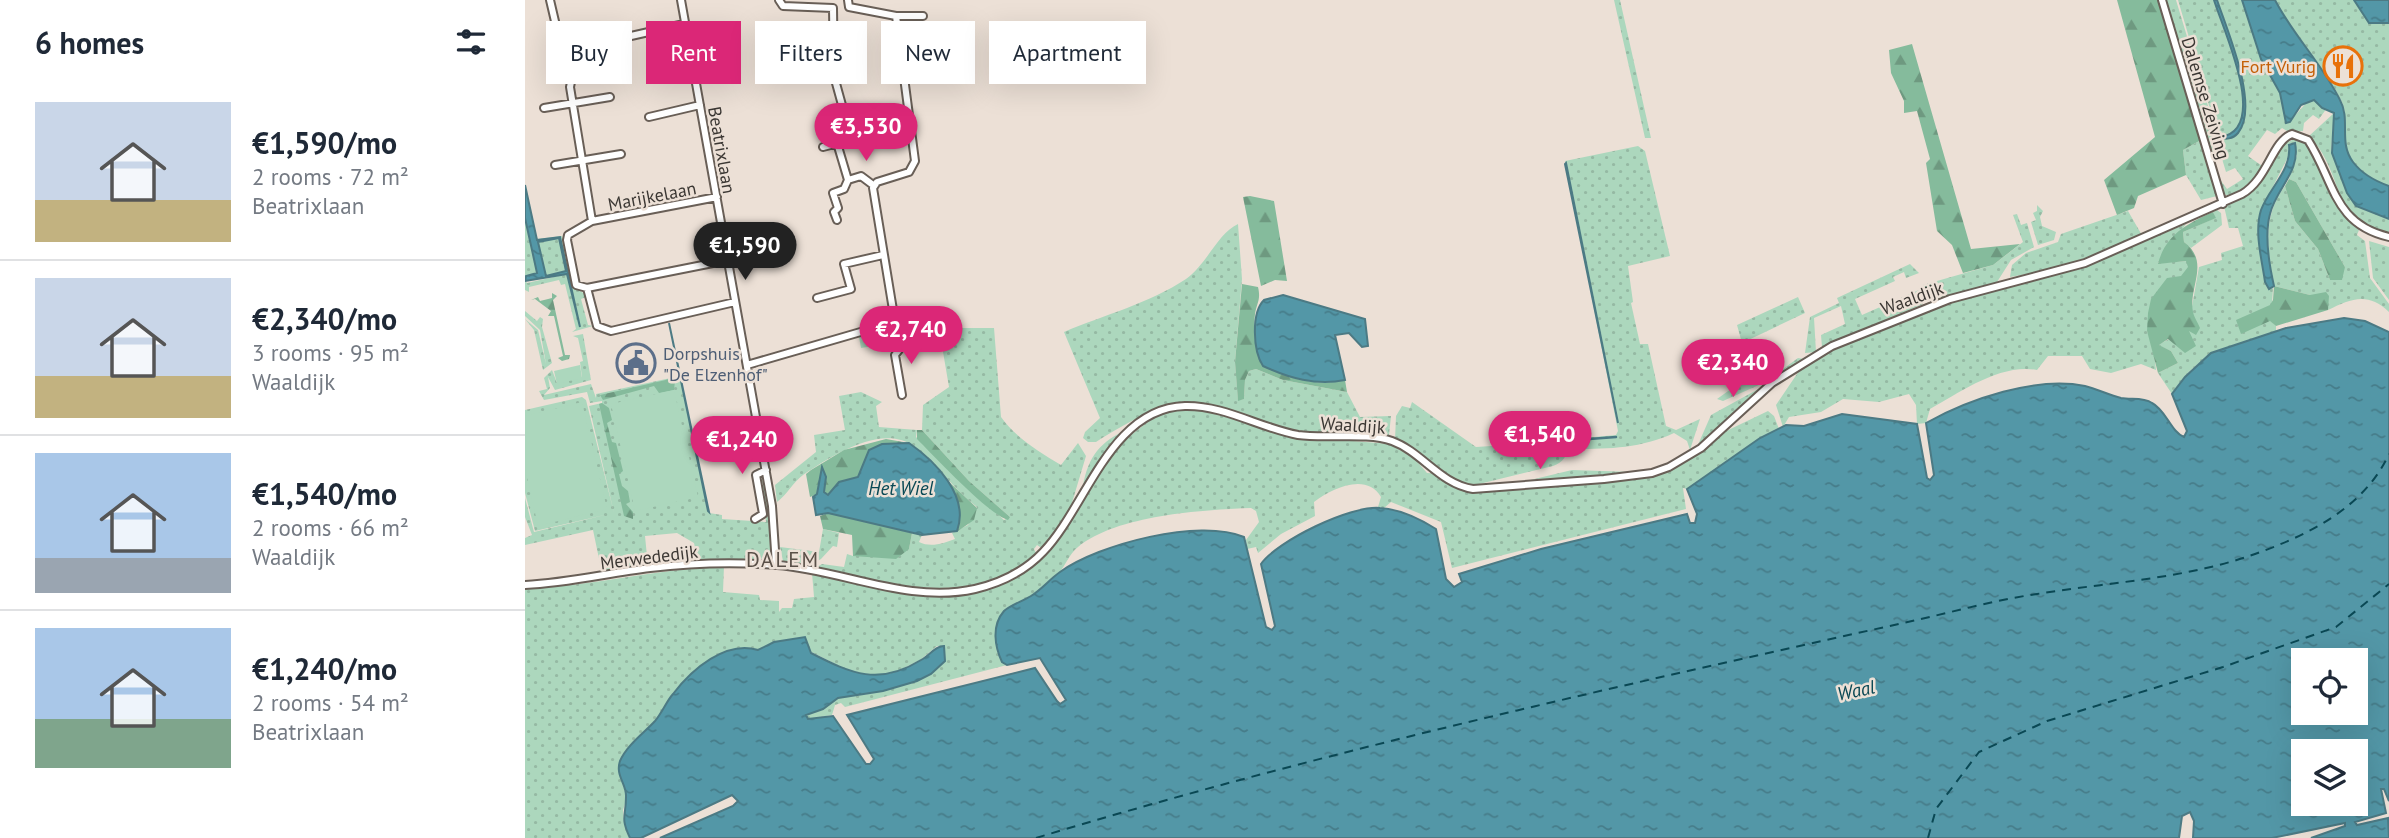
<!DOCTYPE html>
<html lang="en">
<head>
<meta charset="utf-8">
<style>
  :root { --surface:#fff; --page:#f2f2f3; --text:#1f2937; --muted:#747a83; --line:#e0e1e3; --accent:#db2777 }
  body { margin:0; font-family:"PT Sans",sans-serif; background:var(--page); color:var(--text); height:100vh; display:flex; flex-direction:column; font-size:26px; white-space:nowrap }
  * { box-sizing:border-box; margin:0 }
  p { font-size:23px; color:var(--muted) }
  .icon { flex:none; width:38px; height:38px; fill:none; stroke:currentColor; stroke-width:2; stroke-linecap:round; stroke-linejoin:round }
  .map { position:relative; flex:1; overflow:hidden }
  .details { display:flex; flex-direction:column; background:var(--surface); width:525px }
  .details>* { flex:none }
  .hud { position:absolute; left:21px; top:21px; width:665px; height:63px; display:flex; gap:14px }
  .tools { position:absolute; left:1766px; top:648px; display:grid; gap:14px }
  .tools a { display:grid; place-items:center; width:77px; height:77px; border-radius:0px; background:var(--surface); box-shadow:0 7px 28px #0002; font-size:35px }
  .price { position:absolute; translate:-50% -60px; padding:0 16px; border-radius:24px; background:var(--accent); color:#fff; font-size:23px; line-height:46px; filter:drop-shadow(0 2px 4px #0008) }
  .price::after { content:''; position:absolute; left:50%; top:42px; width:21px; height:16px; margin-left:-10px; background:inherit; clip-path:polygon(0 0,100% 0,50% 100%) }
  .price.on { background:#222; color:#fff }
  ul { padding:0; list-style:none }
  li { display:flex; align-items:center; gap:21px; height:175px; padding:0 35px }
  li+li { border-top:2px solid var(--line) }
  li span { display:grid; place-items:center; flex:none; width:196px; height:140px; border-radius:0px; color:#555 }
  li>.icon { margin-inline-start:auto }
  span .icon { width:84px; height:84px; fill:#fffc; stroke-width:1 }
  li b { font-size:30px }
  h2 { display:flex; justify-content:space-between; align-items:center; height:84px; padding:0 35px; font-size:30px }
  .chip { padding:0 24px; border-radius:0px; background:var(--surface); box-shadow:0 7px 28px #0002; font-size:24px; line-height:63px }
  .chip.on { background:var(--accent); color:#fff }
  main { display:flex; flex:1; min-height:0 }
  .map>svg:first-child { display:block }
</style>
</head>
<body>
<main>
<section class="details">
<h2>6 homes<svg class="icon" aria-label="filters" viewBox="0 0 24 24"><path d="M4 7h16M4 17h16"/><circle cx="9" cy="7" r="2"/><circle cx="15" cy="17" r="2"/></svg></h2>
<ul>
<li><span style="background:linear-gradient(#c9d6e8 70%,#c2b280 0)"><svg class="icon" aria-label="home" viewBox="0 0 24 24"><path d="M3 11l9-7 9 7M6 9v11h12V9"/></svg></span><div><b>€1,590/mo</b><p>2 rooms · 72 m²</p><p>Beatrixlaan</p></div></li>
<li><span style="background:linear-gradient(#c9d6e8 70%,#c2b280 0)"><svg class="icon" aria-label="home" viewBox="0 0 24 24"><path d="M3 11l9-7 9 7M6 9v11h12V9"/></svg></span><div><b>€2,340/mo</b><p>3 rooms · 95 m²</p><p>Waaldijk</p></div></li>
<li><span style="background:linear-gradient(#a9c7e8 75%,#9aa5b1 0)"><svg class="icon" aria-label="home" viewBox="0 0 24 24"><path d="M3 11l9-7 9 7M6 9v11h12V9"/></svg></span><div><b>€1,540/mo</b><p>2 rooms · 66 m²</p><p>Waaldijk</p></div></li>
<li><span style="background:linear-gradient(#a9c7e8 65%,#7fa58c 0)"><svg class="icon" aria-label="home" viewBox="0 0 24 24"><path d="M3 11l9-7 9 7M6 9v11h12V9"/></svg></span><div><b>€1,240/mo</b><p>2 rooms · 54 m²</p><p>Beatrixlaan</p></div></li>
</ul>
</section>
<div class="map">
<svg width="1864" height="838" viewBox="0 0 1864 838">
  <defs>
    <pattern id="grass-dots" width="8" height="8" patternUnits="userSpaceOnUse" patternTransform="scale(1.75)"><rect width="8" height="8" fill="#acd7bd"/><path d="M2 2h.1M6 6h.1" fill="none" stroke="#95b9a3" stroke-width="1.8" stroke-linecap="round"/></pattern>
    <pattern id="forest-firs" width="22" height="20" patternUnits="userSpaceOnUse" patternTransform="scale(1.75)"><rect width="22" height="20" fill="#85bb9c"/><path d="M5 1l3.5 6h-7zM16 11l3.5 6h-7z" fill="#6e9980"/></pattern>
    <pattern id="water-ripples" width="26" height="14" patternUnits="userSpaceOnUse" patternTransform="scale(1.75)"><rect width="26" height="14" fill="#5397a7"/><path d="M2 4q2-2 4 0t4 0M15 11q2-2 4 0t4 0" fill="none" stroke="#467c89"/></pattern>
  </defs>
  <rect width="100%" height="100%" fill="#ece0d6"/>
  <path fill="url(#grass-dots)" d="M1089,0H1095L1126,138H1120Z
    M1638,0H1651L1693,139C1750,135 1702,32 1692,0H1717L1736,59L1755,93L1761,120H1766L1783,101H1792L1802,108L1794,119L1788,115L1779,123L1778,131L1764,132L1757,128L1750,134L1742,130L1723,156L1740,168L1732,180L1704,196L1697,193L1694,178L1702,189L1718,179L1710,168L1701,172L1695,152H1684Z
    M1653,0H1689C1698,28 1739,118 1704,136H1693Z
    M1750,0H1829L1844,23H1864V186C1850,181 1837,174 1828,162C1813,142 1826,120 1816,100C1798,65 1769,35 1750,0Z
    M1809,113L1806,151L1822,193L1835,208L1864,219V235C1802,215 1820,173 1784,136Z
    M1771,138L1781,143L1817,214L1834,230L1832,235L1840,241L1845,278L1864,304V312C1843,291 1825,299 1803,310L1802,303L1785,295L1749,286C1742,251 1737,216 1760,186L1770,221L1793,249L1805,280L1820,267L1771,182L1764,179L1772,155L1765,153L1738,206L1733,224L1744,289L1748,288L1746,321L1751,326V332C1702,351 1679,346 1647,394L1633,373L1653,363L1646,351L1633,345L1663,329L1674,267L1697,260L1696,253L1718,246L1713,228H1704L1699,206L1734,185L1755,146Z
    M1676,140L1692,196L1676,200L1661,175L1658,150Z
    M1113,146L1120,151L1145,256L1103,266L1108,302L1106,303L1115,344H1123L1141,426L1151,430L1175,419L1165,450L1162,441L1149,433C1117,448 1085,449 1050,449L1047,439L1091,435L1093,431L1040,161Z
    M1512,205L1518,211L1515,217L1517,226L1531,232L1529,240L1513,245L1506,222L1511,220L1508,213L1512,211Z
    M1692,210L1696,213L1697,225L1666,248L1659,242L1658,232L1690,218L1688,212Z
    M1603,211L1618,237L1537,268L1485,277L1487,265L1501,253L1533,242L1536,234Z
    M1492,214L1496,225L1502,223L1509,247L1486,260L1472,282L1410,301L1404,299L1398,285L1468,265L1498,242L1488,215Z
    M0,218L12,273L0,277Z
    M713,224L717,279L710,362L713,400L719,399L720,380L724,371L731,369L758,380L822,392L835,417L866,416L864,435L767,431L676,404C640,399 600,424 571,442H563L558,438L560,432L575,418L539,332C579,315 625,303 661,279C682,264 693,233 713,224Z
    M1661,224L1633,263L1662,261L1664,267L1622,331L1628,345L1631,370L1616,364L1586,373L1565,369L1557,356H1523L1512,370C1476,363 1435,392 1405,409L1401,423L1392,424L1391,405L1384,394L1354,402L1318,399L1296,412L1264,417L1258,427L1251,405L1276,368L1309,348L1425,302L1552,269Z
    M37,236L49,287L60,294L61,297L56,299L63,325L68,326L47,332L51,329L40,284L36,285L34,280L4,287V292L0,290V280L2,283L42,274L55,326L37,247L41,271L21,276L12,239Z
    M1844,241L1864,247V300L1848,278Z
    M1385,264L1394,273L1381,278L1379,272L1368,277L1370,281L1330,299L1337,315L1396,289L1398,304L1297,347L1296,335L1320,324L1316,306L1289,318L1291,352L1280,353L1285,317L1314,303L1312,298Z
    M1273,297L1280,313L1217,343L1212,325Z
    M0,311L12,321L15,317L18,319L17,327L27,363L18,370L9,330L0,319L13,330L21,364L15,330L0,316Z
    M364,328L367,343L336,348L334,337Z
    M404,328H469L476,417C491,438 514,452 536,465L553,443L561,456L546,506L518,549L512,545L509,549L512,555C444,609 367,584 290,568L297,564L319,567L322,554L328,556L384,549L387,533L397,535L394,542C406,548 419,543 430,539L427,533L443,525L452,507C429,490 413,465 390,447C358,422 306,456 278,475C268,482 262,495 252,502L250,485L291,452L289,435L320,430L314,396L336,392L357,402L351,406L354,427L392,430L391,437L479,520L485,517L444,481L397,430L398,405L424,387L417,346H408Z
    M58,334L66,380L30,390L23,377L25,388L19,395L66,384L71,398V394L155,376L184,513L197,515V519L241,522L237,477H239C242,496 258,552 239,561H173L169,543L152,533L120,536L123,566L77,573L68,530L0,545V538L7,535L0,517V498L9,532L84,514L10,531L0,493V410L57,397L61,400L89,513L64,406L77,403V401L65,403L62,392L19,400L14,391L22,389L19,378L27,370L32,383L57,377L55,362L58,361L53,338L48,336Z
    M1273,358L1279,359L1254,376L1198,401L1192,399L1245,361L1249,365L1240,375L1254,372Z
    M1237,387L1174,446L1172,447L1186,415Z
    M887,402L951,447L1042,441C1044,453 1040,462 1028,466L946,486L933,483L870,440L871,416L877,406L885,408Z
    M659,408L680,411L766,436L865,444L890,459L902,473C914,472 931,490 948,492L1122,476L1154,465L1195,434L1243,411L1249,416L1254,429L1235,438L1162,489L1158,488L1161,509L927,568L916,522L866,502L859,508L853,507L856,497C842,472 807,488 789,502L790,516L756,534L733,553L731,547L722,549L721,540L734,522L731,511L726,508C677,510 592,515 553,547C544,554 541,565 534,573C519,589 499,601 480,609L477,662L482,665L320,707L316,703L310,705L307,715L283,719L281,715C285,713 311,698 314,698C353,693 390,688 420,661L419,646H412L395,660L371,672L348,676L331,674L284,651L208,649L189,658L149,692L133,718L96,760L93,769L102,798L98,810L99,824L105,838H0V589C67,586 132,569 199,566L198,592L234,595L235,600L254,601V612L257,608H267L269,599L289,597L287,573L392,593L447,592L511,562L597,442L624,421L641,412Z
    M603,429L558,486C563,456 576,441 603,429Z
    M1047,470L1109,472V474L988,484Z
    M298,529L314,533L312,547L308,546L296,559L282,567L258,561L255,547L294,552Z"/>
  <path fill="url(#forest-firs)" d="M1592,0H1635L1676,140L1658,150L1661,175L1613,196L1609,208L1592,215L1579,180L1630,137Z
    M1387,44L1446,249L1495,244L1468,265L1438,273L1427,245L1412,231L1401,163L1405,159L1392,111L1379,113V101L1366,73L1364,50Z
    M1764,179L1771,182L1820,267L1817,280H1805L1793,249L1770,221L1760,186Z
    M725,196L749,201L762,281L750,280L736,286L718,197Z
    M1688,212L1691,218L1658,232L1659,242C1686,262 1663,287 1668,312C1669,317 1673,323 1675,328L1671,335L1664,331L1671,346L1660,353L1643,339L1634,345L1646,351L1653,363L1633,373L1622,331L1623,313L1626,299L1642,278L1656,276L1663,267L1661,261L1633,264C1640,235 1663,223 1688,212Z
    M717,284L733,287C736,300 732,302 730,314C728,328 732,354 738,366C763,378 792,387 820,380L822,392L758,380L731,369L724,371L720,380L719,399L713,401L710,362Z
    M1749,286L1785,295L1801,292L1804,296L1803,310L1751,326L1745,321L1716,334L1711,320L1745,305L1748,300Z
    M27,293L32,296L28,300L40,355H45L44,359L37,361L33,358L38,356L29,316H23L26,311L10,299L6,300L13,297L15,301L27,298Z
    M145,379L150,381L149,390L134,393L129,386L78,400L75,395Z
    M77,403L84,408L87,420L82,423L87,442L91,443L98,471L94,474L97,486L103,491L105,502L101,504L108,512V519L99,516L74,404Z
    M392,430H397L444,481L485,517L483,520C463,514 410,457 392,439Z
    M361,439L384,443L354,445L343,453L333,477L314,482L303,496L299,492L301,477L297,467L292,494L285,497L281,474L286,470L319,450Z
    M423,481L452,508L449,520L433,531V503Z
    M303,513L387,533L384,549L371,559L328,556L327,535L298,529L295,516Z"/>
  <path fill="#acd7bd" d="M55,365L57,378L32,384L29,371Z
    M149,390L173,497L110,511L86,404Z
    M57,402L82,509L13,526L0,468V416Z"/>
  <path fill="url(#water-ripples)" stroke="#4c7a84" stroke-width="2" fill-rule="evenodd" d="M1689,0H1692C1702,30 1735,106 1713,133C1708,139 1700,140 1695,137C1746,130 1698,30 1689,0Z
    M1717,0H1750C1768,35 1798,65 1815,100C1826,120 1813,142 1828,162C1837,174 1850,181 1864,186V219L1831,206L1822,193L1807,153L1809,113L1797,108L1789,100L1776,105L1765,122L1761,123L1755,93L1736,59Z
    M1829,0H1864V23H1844Z
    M1770,143C1776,172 1751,188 1745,214C1739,236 1744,264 1749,286L1744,289L1740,282C1737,260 1729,232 1736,210C1744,188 1767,170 1764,145Z
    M1041,163L1093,423L1040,164Z
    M0,185L12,240L35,237L55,327L42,274L0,281L1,276L12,273L0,218ZM34,238L41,271L21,276L13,242Z
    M758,295L840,319L843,346L837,347L824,333L810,335L820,380C791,386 764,378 738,366C728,351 726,313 739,300Z
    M1819,318L1840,321L1864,332V801L1859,789H1856L1861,813L1830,822L1832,825L1863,818L1864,838H1786L1820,826V823L1747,838H1668L1669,821L1665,812L1657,816L1654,838H135L208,806L213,801L207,795L116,838H105C95,817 101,817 101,797C102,784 90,776 95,761C102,745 119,733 130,721C137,713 141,702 148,694C167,669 201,640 233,650L249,642L280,637L286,653C327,674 354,686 396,660C405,655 410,646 419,646L420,661L406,674L392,681L358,691L313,698L298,709L281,715L283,719L308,716L341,764H345L349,759L322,715L510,668L532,701L535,704L541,700L515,658L482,665L477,662C470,647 466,626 479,611C485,605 498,601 506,596C517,589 525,579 535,572C574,544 674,518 719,537L741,627L747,630L750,626L736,564C752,541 826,505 855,508C873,509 895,519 911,529L921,579L929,587L937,582L934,574L1016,549L1162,514L1165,523H1170L1172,514L1162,489L1235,438L1261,425L1279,426L1317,414L1392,424L1402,478L1405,480L1409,475L1401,423C1444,399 1511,376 1560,386C1572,389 1584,395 1596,398C1606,400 1618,397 1627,403C1641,410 1646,432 1659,437L1662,431L1647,394L1660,377L1686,353L1761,328ZM1778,660H1830V712H1778ZM1778,751H1830V803H1778Z
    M144,323L184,512L183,511Z
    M384,443C410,461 445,496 432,531L397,535L303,513L291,515L288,497L292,494L297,467L301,477L299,492L303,495L314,482L333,477L344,450L357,444Z"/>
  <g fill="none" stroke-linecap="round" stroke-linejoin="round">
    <path stroke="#4c7a84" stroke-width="2.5" d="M1051,440L1091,437"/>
    <path stroke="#0a4854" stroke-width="2" stroke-dasharray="9 7" stroke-linecap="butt" d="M511,838C798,751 1094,686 1387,621C1428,612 1470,600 1512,594C1585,582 1660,579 1730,554C1783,535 1839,508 1864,454
      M1403,838L1411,809L1454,752L1522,721L1698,667L1811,627L1864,584"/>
    <g stroke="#695f57" stroke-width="10">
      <path id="street" d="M25,0L36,47L52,56
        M156,0L247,506L251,565
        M254,0L258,6L308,8L309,76L325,134L321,141L298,147
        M323,0L324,7L371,16H398
        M1637,0L1698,204
        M159,24L53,48L45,87L67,221L43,235L42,240L51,285L62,288L72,326L86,331L210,302
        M309,76L284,75V59L309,60
        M19,108L85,97
        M124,117L175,105
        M312,143L323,180
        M30,165L96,154
        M312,220L309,212L313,208L308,193L319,189L323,180L336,176L348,185
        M67,221L192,197
        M62,288L203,260
        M292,298L326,289L319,264L358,255
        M370,322L348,188L352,182L384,172L390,161L371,16
        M222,365L370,322L374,350L370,355L377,395
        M230,519L238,514L231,475L241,470
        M0,585C43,583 83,573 125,568C167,563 210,562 252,565C317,570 384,604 450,589C475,583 500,571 518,552C561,508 585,408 660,406C699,405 735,428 773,435C801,439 842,432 867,441C897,452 915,484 948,489L1079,479L1127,473L1144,467L1176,448L1247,383L1307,346L1425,299L1560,263L1717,194C1743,179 1747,141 1767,134L1783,140C1810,182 1808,224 1864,237"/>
    </g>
    <use href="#street" stroke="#fff" stroke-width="6"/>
  </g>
  <defs>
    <g id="restaurant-ring" transform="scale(2.0125)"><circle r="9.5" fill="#ece0d6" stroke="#e8710a" stroke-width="1.5"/><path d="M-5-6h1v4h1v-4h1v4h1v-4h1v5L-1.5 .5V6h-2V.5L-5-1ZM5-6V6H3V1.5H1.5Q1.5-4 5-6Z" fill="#e8710a"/></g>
    <g id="civic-ring" transform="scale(2.0125)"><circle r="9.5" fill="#ece0d6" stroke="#5c6f8a" stroke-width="1.5"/><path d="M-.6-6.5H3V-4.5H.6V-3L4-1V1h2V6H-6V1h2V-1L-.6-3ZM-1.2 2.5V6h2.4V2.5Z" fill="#5c6f8a"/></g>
  </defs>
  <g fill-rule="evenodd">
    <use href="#restaurant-ring" x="1818" y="66"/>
    <use href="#civic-ring" x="111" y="363"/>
  </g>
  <g text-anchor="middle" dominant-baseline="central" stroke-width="5" stroke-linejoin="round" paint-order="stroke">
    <g font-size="18" fill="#c56008" stroke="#ece0d6" text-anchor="end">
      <text x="1791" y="66">Fort Vurig</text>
    </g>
    <g font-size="18" fill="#3b3733" stroke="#ece0d6">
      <text transform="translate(1681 98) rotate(73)">Dalemse Zeiving</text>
      <text transform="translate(197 150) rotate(80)">Beatrixlaan</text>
      <text transform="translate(127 196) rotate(-11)">Marijkelaan</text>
      <text transform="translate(1387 298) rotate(-20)">Waaldijk</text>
      <text transform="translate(828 425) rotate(4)">Waaldijk</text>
      <text transform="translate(124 557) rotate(-7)">Merwededijk</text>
    </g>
    <g font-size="18" fill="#4e5e75" stroke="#ece0d6" text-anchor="start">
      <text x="138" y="353">Dorpshuis<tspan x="138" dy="21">"De Elzenhof"</tspan></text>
    </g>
    <g font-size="19" font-style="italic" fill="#0a4854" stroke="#ece0d6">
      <text x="376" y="488">Het Wiel</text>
      <text transform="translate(1331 690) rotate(-12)">Waal</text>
    </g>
    <g font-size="21" letter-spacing="2" fill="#5a5048" stroke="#ece0d6">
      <text x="258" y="559">DALEM</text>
    </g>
  </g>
</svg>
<div class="tools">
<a><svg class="icon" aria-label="locate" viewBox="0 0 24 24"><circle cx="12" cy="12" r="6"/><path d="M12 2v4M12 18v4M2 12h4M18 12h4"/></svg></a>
<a><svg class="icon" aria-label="layers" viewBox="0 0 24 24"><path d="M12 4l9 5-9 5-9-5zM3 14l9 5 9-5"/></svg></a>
</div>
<b class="price" style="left:341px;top:163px">€3,530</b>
<b class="price on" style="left:220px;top:282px">€1,590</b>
<b class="price" style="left:386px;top:366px">€2,740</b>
<b class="price" style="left:1208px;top:399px">€2,340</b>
<b class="price" style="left:1015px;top:471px">€1,540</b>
<b class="price" style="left:217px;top:476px">€1,240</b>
<div class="hud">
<a class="chip">Buy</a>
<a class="chip on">Rent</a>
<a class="chip">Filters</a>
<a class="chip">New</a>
<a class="chip">Apartment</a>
</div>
</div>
</main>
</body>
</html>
